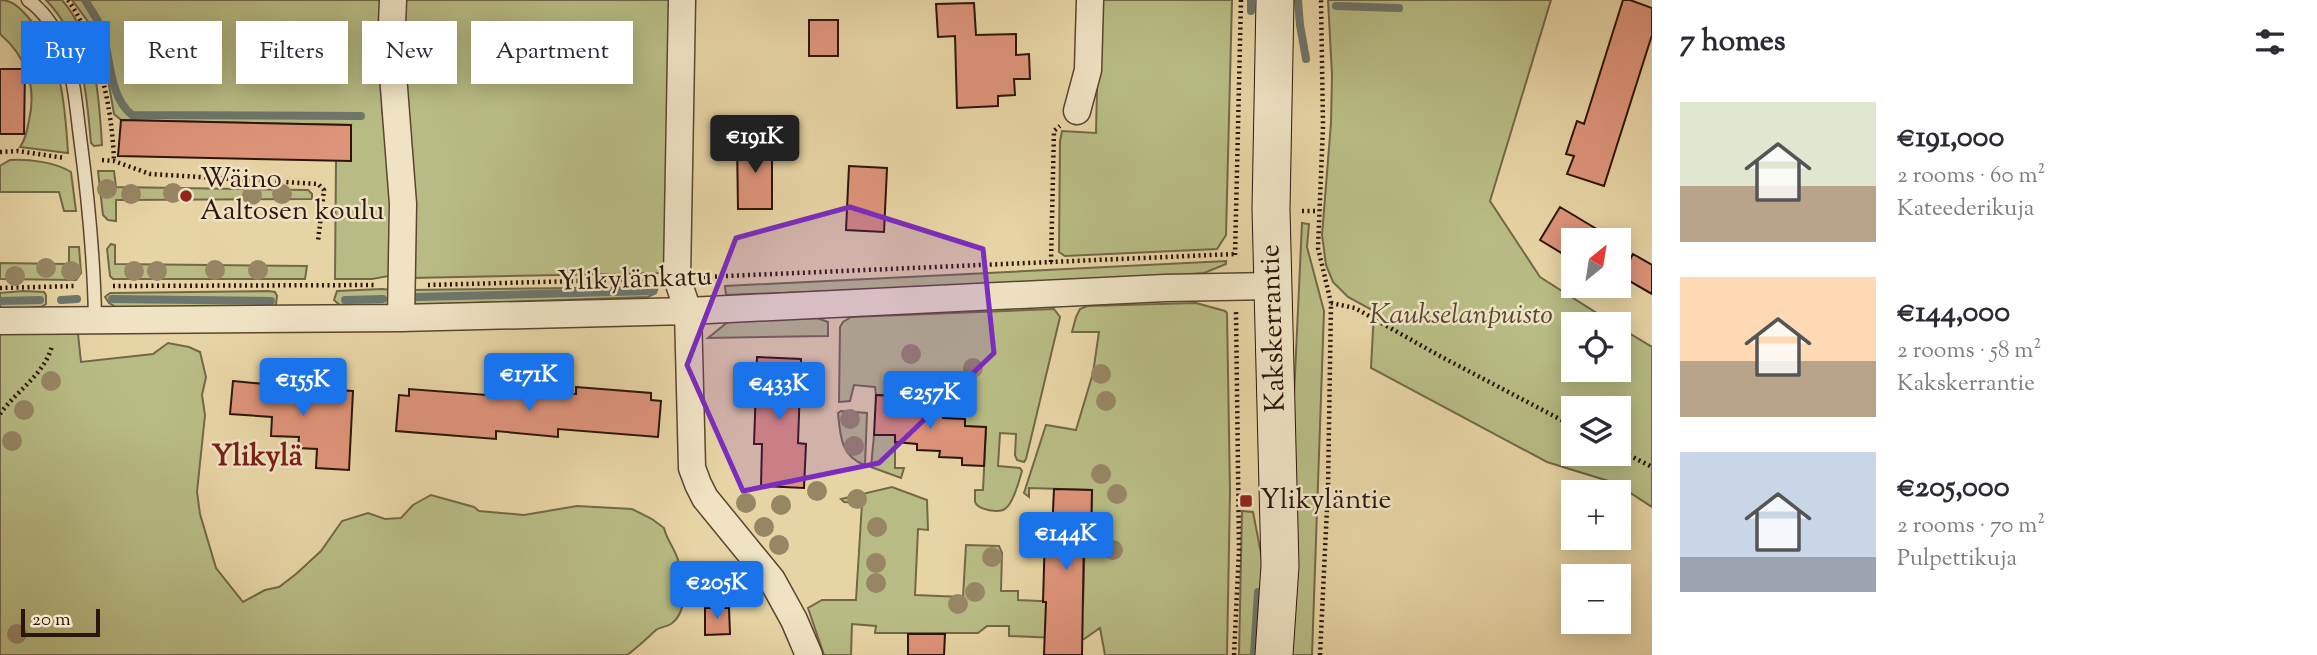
<!DOCTYPE html>
<html lang="en">
<head>
<meta charset="utf-8">
<style>
  :root { --surface:#fff; --page:#f2f2f3; --text:#2b2b33; --muted:#7c7c81; --accent:#1a73e8 }
  body { margin:0; font-family:"Sorts Mill Goudy",serif; background:var(--page); color:var(--text); height:100vh; display:flex; flex-direction:column; font-size:26px; white-space:nowrap }
  * { box-sizing:border-box; margin:0 }
  p { font-size:23px; color:var(--muted) }
  .icon { flex:none; width:38px; height:38px; fill:none; stroke:currentColor; stroke-width:2; stroke-linecap:round; stroke-linejoin:round }
  .map { position:relative; flex:1; overflow:hidden }
  .details { display:flex; flex-direction:column; background:var(--surface); width:665px }
  .details>* { flex:none }
  .hud { position:absolute; left:21px; top:21px; width:665px; height:63px; display:flex; gap:14px }
  .needle { width:46px; rotate:30deg }
  .tools { position:absolute; left:1561px; top:228px; display:grid; gap:14px }
  .tools a { display:grid; place-items:center; width:70px; height:70px; border-radius:0px; background:var(--surface); box-shadow:0 4px 18px #0003; font-size:35px }
  .scale { position:absolute; left:21px; bottom:18px; width:79px; box-sizing:border-box; padding-left:7px; border:4px solid #2c150a; border-top:0; font-size:19px; line-height:24px; white-space:nowrap; color:#2c150a; -webkit-text-stroke:5px #efe3c4; paint-order:stroke }
  .price { position:absolute; translate:-50% -60px; padding:0 16px; border-radius:7px; background:var(--accent); color:#fff; font-size:23px; line-height:46px; filter:drop-shadow(0 2px 4px #0008) }
  .price::after { content:''; position:absolute; left:50%; top:42px; width:21px; height:16px; margin-left:-10px; background:inherit; clip-path:polygon(0 0,100% 0,50% 100%) }
  .price.selected { background:#222; color:#fff }
  ul { padding:0; list-style:none }
  li { display:flex; align-items:center; gap:21px; height:175px; padding:0 28px }
  li span { display:grid; place-items:center; flex:none; width:196px; height:140px; border-radius:0px; color:#555 }
  li>.icon { margin-inline-start:auto }
  span .icon { width:84px; height:84px; fill:#fffc; stroke-width:1 }
  li b { font-size:30px }
  h2 { display:flex; justify-content:space-between; align-items:center; height:84px; padding:0 28px; font-size:30px }
  .tag { padding:0 24px; border-radius:0px; background:var(--surface); box-shadow:0 4px 18px #0003; font-size:24px; line-height:63px }
  .tag.selected { background:var(--accent); color:#fff }
  main { display:flex; flex:1; min-height:0 }
  .map>svg:first-child { display:block }
</style>
</head>
<body>
<main>
<div class="map">
<svg width="1652" height="655" viewBox="0 0 1652 655">
  <rect width="100%" height="100%" fill="#e7d4a4"/>
  <filter id="stains"><feTurbulence type="fractalNoise" baseFrequency=".00286" numOctaves="4"/><feColorMatrix values="0 0 0 0 .2 0 0 0 0 .09 0 0 0 0 .02 0 0 0 .5 -.17"/></filter>
  <radialGradient id="worn" r=".72"><stop offset=".6" stop-color="#630" stop-opacity="0"/><stop offset="1" stop-color="#630" stop-opacity=".3"/></radialGradient>
  <path fill="#b8bc84" stroke="#726847" stroke-width="2" fill-rule="evenodd" d="M0,0C12,0 19,7 27,16C62,55 65,103 68,153L20,147C26,139 27,130 29,120C37,87 26,56 0,34Z
    M46,0H62C96,39 99,95 102,145L94,146L91,143C86,91 84,39 46,0Z
    M72,0H381L382,113C407,146 392,235 389,276L372,279H335L336,160L351,125L121,120L114,114L106,68L92,27Z
    M400,0H670L667,273L410,278Z
    M1099,0H1232L1226,235L1217,249L1065,256L1059,252L1060,141L1062,131L1096,133Z
    M1328,0H1551L1490,201L1540,277L1614,324H1573V369H1619V327L1652,347V507L1615,483L1547,462L1371,368L1374,311L1348,297L1333,282L1326,265L1322,235L1331,123L1332,75ZM1573,408H1619V453H1573Z
    M10,160C29,159 55,162 71,172L76,211H64L59,192H0V166Z
    M98,171H114L116,187L308,190L312,194V199L116,200V221L108,220L103,215Z
    M1302,223L1309,224L1307,247L1324,311L1312,655H1282Z
    M111,244L115,245V264L307,266L305,279H113L110,276L107,249Z
    M69,247H79L81,273L76,280L0,279V263L67,264L69,262Z
    M1226,261V264L1204,273L1095,281L726,295L725,286Z
    M658,287L656,293L648,297L417,305L411,299L409,290Z
    M382,289L393,290L391,301L388,305L343,308L334,300L337,291Z
    M23,291L44,292L46,295V304L41,307L0,310V293Z
    M268,291L275,292L277,296L276,305L272,308L116,307L109,303L105,297L110,293Z
    M1196,303L1225,311L1227,313L1230,492L1227,655H1105L1100,628L1084,639L1009,636V626H987L978,633H875L876,626L852,624L851,655H824L808,608L822,600H856L862,503L844,502L841,499L892,487L927,500L928,530L918,529L915,595L963,597L966,545L999,546L1002,553L1001,591H1018V600L1083,603L1085,536H1091L1092,490L1029,488V497L1024,493L1046,425L1076,430L1093,373L1099,332H1072L1076,317L1080,309L1087,306Z
    M1054,309L1060,317L1026,459L1024,462L1017,460L1015,455L1016,434L1000,433L998,466L1020,468L1022,471C1019,481 1014,502 1006,508C1000,514 978,510 975,502C975,501 975,491 975,490H983L986,428L965,426L943,418V412L921,411V404L899,403V396L876,395L875,387L854,385L850,401L839,402L840,327L843,322L851,317Z
    M817,318L828,322V336L708,338L729,321Z
    M64,332L78,334L81,362L153,354L168,343L189,347L200,352L206,377L202,395L205,415L197,492L200,514L216,568L243,602L265,590L279,587L296,574L321,551L342,521L368,513L385,519L401,518L413,505L431,495L474,507L479,511L524,515L577,506L632,509L652,519L664,528C667,541 676,550 679,563C684,581 689,611 671,624C666,627 660,627 656,630C646,639 638,647 627,655H0V334Z
    M841,411L867,413L865,465C841,457 840,435 838,413Z
    M874,435H895V468H904L901,478L871,467Z
    M1242,511L1253,512L1264,569L1260,655H1239Z"/>
  <g fill="none" stroke-linecap="round" stroke-linejoin="round">
    <path stroke="#6d766c" stroke-width="8" d="M85,0C90,9 98,19 101,28C111,55 108,96 132,115L361,116
      M1298,0L1300,25L1306,59
      M1336,6L1399,8
      M1251,11V0
      M417,297L653,291
      M112,299L271,301
      M61,300L77,299
      M345,300L383,299
      M0,301L40,300
      M1254,655L1258,592"/>
  </g>
  <path fill="#de947a" stroke="#2c150a" stroke-width="2" d="M1623,0H1630L1652,8V35L1604,186L1567,174L1574,156L1566,154L1577,121L1584,124Z
    M974,3L976,35L1016,34V55L1029,54L1030,79H1014L1015,95L998,96V106L957,108L955,36L938,37L936,4Z
    M809,20H838V56H809Z
    M0,69H25L24,134H0Z
    M121,120L351,125V161L118,156Z
    M737,141H772V209H738Z
    M849,166L887,168L884,232L846,230Z
    M1560,207L1615,240H1573V260L1540,240Z
    M1633,254L1652,265V294L1621,276Z
    M757,357L801,359L798,443L806,444L804,488L761,486L762,444H754Z
    M233,381L265,384V386L353,391L349,470L316,468L317,449L298,448L299,437L271,436L272,417L230,414Z
    M576,387L651,393V400L661,401L658,437L558,429V437L496,431V439L396,431L399,395L409,396V389L513,397L514,390L576,394Z
    M876,395L899,396V403L921,404V411L943,412V418L965,419V426L986,427L984,466L962,465V458L939,457L940,451L917,450V444L895,442V435H874Z
    M1054,489L1092,490L1091,536H1084L1082,655H1044L1046,602H1043L1045,533L1052,532Z
    M705,608H729L730,634L705,635Z
    M908,634H945L944,655H908Z"/>
  <g fill="none" stroke-linecap="round" stroke-linejoin="round">
    <g stroke="#5b4530" stroke-width="15">
      <path id="service" d="M28,0C44,11 55,28 63,47C74,75 76,106 80,137C88,197 94,258 95,319"/>
    </g>
    <g stroke="#5b4530" stroke-width="29">
      <path id="minor" d="M393,0L391,49L403,204L401,318
        M682,0L677,278L688,311L692,468L698,484L705,498L772,580L794,620L809,655
        M1077,111L1088,70L1090,0
        M0,321L401,318L688,311L1165,288L1272,286"/>
    </g>
    <g stroke="#2c150a" stroke-width="39">
      <path id="secondary" d="M1274,655L1280,566L1271,209L1275,0"/>
    </g>
    <path stroke="#2c150a" stroke-width="4.5" stroke-dasharray="2 3.5" stroke-linecap="butt" d="M68,0C99,44 112,107 114,161
      M0,152L18,151L65,158
      M102,160L114,161L150,174L318,184L324,190L318,241
      M1302,211H1318
      M1235,255L1241,0
      M1051,262L1054,131L1060,126
      M704,277L1235,254
      M428,285L653,279
      M113,286L377,285
      M0,288L76,286
      M1331,303L1355,308L1438,355L1573,426
      M0,414C17,390 44,375 52,346
      M1619,450L1652,467
      M1234,655L1239,550L1236,312
      M1320,655L1328,487L1331,303L1318,248L1323,126L1321,0"/>
    <use href="#service" stroke="#efe3c4" stroke-width="12"/>
    <use href="#minor" stroke="#efe3c4" stroke-width="26"/>
    <use href="#secondary" stroke="#efe3c4" stroke-width="37"/>
  </g>
  <g fill="#978664">
    <circle cx="107" cy="189" r="10"/>
    <circle cx="173" cy="193" r="10"/>
    <circle cx="131" cy="194" r="10"/>
    <circle cx="282" cy="194" r="10"/>
    <circle cx="252" cy="195" r="10"/>
    <circle cx="46" cy="268" r="10"/>
    <circle cx="215" cy="270" r="10"/>
    <circle cx="258" cy="270" r="10"/>
    <circle cx="71" cy="271" r="10"/>
    <circle cx="134" cy="271" r="10"/>
    <circle cx="157" cy="271" r="10"/>
    <circle cx="15" cy="276" r="10"/>
    <circle cx="911" cy="354" r="10"/>
    <circle cx="973" cy="368" r="10"/>
    <circle cx="1101" cy="374" r="10"/>
    <circle cx="51" cy="381" r="10"/>
    <circle cx="913" cy="381" r="10"/>
    <circle cx="1106" cy="401" r="10"/>
    <circle cx="24" cy="410" r="10"/>
    <circle cx="850" cy="419" r="10"/>
    <circle cx="12" cy="441" r="10"/>
    <circle cx="854" cy="446" r="10"/>
    <circle cx="1101" cy="474" r="10"/>
    <circle cx="817" cy="491" r="10"/>
    <circle cx="1117" cy="494" r="10"/>
    <circle cx="857" cy="499" r="10"/>
    <circle cx="746" cy="503" r="10"/>
    <circle cx="781" cy="505" r="10"/>
    <circle cx="764" cy="527" r="10"/>
    <circle cx="877" cy="527" r="10"/>
    <circle cx="779" cy="545" r="10"/>
    <circle cx="1113" cy="550" r="10"/>
    <circle cx="992" cy="557" r="10"/>
    <circle cx="876" cy="563" r="10"/>
    <circle cx="876" cy="583" r="10"/>
    <circle cx="975" cy="592" r="10"/>
    <circle cx="958" cy="604" r="10"/>
    <circle cx="17" cy="634" r="10"/>
  </g>
  <path fill="#7b2cbf" fill-opacity="0.2" stroke="#7b2cbf" stroke-width="5" stroke-linejoin="round" d="M850,207L983,249L994,353L879,463L743,491L687,365L736,238Z"/>
  <g fill="#8f2418" stroke="#efe3c4" stroke-width="2.5">
    <circle cx="186" cy="196" r="7"/>
    <rect x="1239" y="494" width="14" height="14" rx="3.5"/>
  </g>
  <g text-anchor="middle" dominant-baseline="central" stroke-width="5" stroke-linejoin="round" paint-order="stroke">
    <g font-size="28" fill="#2c150a" stroke="#efe3c4" text-anchor="start">
      <text x="200" y="180">Wäino<tspan x="200" dy="32">Aaltosen koulu</tspan></text>
      <text x="1260" y="501">Ylikyläntie</text>
    </g>
    <g font-size="28" fill="#2c150a" stroke="#efe3c4">
      <text transform="translate(635 280) rotate(-2)">Ylikylänkatu</text>
      <text transform="translate(1274 328) rotate(-92)">Kakskerrantie</text>
    </g>
    <g font-size="28" font-style="italic" fill="#56472f" stroke="#efe3c4">
      <text x="1461" y="316">Kaukselanpuisto</text>
    </g>
    <g font-size="30" font-weight="bold" fill="#7a1f14" stroke="#efe3c4">
      <text x="257" y="457">Ylikylä</text>
    </g>
  </g>
  <rect width="100%" height="100%" filter="url(#stains)"/>
  <rect width="100%" height="100%" fill="url(#worn)"/>
</svg>
<div class="tools">
<a><svg class="needle" viewBox="-14 -14 28 28"><path d="M0-13l5 13h-10z" fill="#e53935"/><path d="M0 13l5-13h-10z" fill="#7c7c81"/></svg></a>
<a><svg class="icon" aria-label="locate" viewBox="0 0 24 24"><circle cx="12" cy="12" r="6"/><path d="M12 2v4M12 18v4M2 12h4M18 12h4"/></svg></a>
<a><svg class="icon" aria-label="layers" viewBox="0 0 24 24"><path d="M12 4l9 5-9 5-9-5zM3 14l9 5 9-5"/></svg></a>
<a>+</a>
<a>−</a>
</div>
<div class="scale">20 m</div>
<b class="price selected" style="left:755px;top:175px">€191K</b>
<b class="price" style="left:529px;top:413px">€171K</b>
<b class="price" style="left:303px;top:418px">€155K</b>
<b class="price" style="left:779px;top:422px">€433K</b>
<b class="price" style="left:930px;top:431px">€257K</b>
<b class="price" style="left:1066px;top:572px">€144K</b>
<b class="price" style="left:717px;top:621px">€205K</b>
<div class="hud">
<a class="tag selected">Buy</a>
<a class="tag">Rent</a>
<a class="tag">Filters</a>
<a class="tag">New</a>
<a class="tag">Apartment</a>
</div>
</div>
<section class="details">
<h2>7 homes<svg class="icon" aria-label="filters" viewBox="0 0 24 24"><path d="M4 7h16M4 17h16"/><circle cx="9" cy="7" r="2"/><circle cx="15" cy="17" r="2"/></svg></h2>
<ul>
<li><span style="background:linear-gradient(#dfe7d0 60%,#b9a48a 0)"><svg class="icon" aria-label="home" viewBox="0 0 24 24"><path d="M3 11l9-7 9 7M6 9v11h12V9"/></svg></span><div><b>€191,000</b><p>2 rooms · 60 m²</p><p>Kateederikuja</p></div></li>
<li><span style="background:linear-gradient(#ffd9b3 60%,#b9a48a 0)"><svg class="icon" aria-label="home" viewBox="0 0 24 24"><path d="M3 11l9-7 9 7M6 9v11h12V9"/></svg></span><div><b>€144,000</b><p>2 rooms · 58 m²</p><p>Kakskerrantie</p></div></li>
<li><span style="background:linear-gradient(#c9d6e8 75%,#9aa5b1 0)"><svg class="icon" aria-label="home" viewBox="0 0 24 24"><path d="M3 11l9-7 9 7M6 9v11h12V9"/></svg></span><div><b>€205,000</b><p>2 rooms · 70 m²</p><p>Pulpettikuja</p></div></li>
</ul>
</section>
</main>
</body>
</html>
